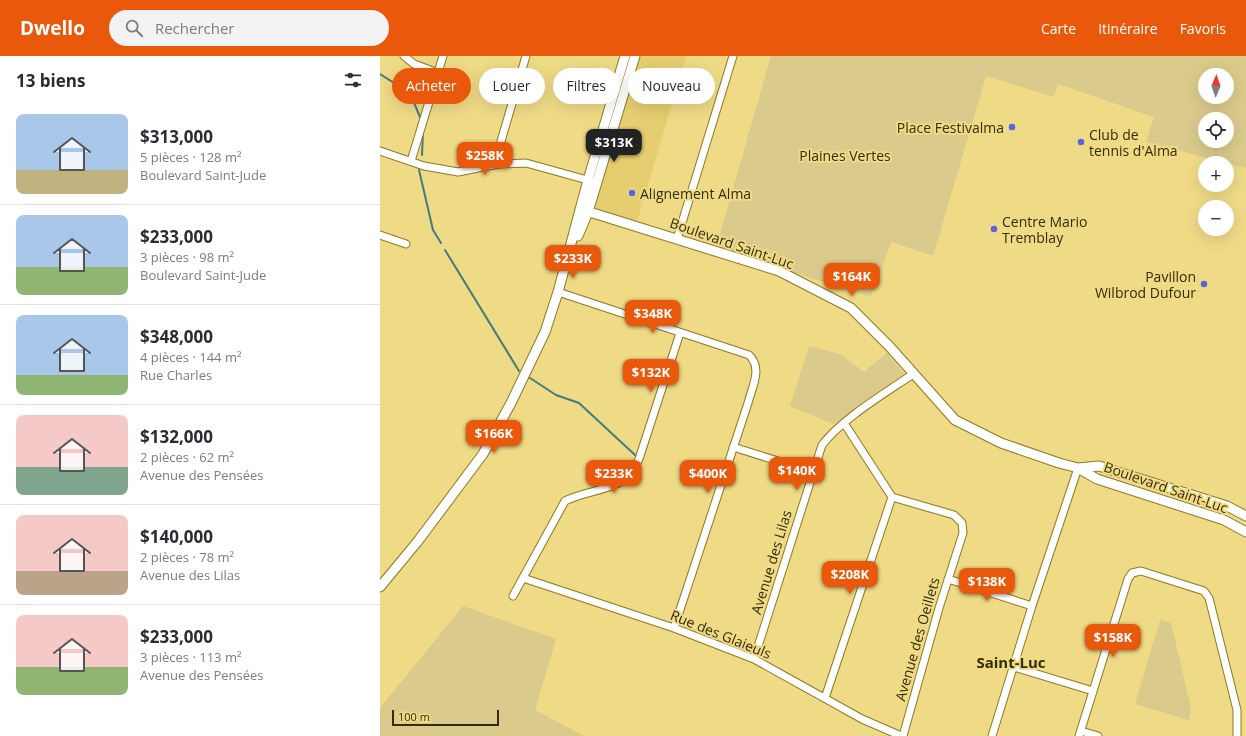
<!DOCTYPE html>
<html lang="fr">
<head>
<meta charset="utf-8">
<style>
  :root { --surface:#fff; --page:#f2f2f3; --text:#2b2b33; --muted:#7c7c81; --line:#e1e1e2; --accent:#ea580c }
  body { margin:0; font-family:"Open Sans",sans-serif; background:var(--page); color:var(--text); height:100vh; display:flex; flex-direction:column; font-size:15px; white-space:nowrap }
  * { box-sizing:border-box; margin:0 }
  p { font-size:13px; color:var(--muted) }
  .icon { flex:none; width:22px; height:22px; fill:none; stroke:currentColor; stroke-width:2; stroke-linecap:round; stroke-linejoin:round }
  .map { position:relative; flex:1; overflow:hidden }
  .details { display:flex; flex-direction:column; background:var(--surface); width:380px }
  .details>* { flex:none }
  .top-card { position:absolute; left:12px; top:12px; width:380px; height:36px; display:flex; gap:8px }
  .needle { width:26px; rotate:2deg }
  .buttons { position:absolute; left:818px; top:12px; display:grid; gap:8px }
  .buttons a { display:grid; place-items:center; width:36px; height:36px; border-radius:50%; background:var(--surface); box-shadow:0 4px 16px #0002; font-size:20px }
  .scale { position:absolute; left:12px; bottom:10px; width:107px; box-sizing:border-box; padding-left:4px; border:2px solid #352d08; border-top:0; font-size:11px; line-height:14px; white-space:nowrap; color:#352d08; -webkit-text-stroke:3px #efda86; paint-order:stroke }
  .price { position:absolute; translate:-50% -34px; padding:0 9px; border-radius:8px; background:var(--accent); color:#fff; font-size:13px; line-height:26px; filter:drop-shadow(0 1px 2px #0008) }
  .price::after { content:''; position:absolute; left:50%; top:24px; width:12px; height:9px; margin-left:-6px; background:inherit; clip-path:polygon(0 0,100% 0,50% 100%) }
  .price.selected { background:#222; color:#fff }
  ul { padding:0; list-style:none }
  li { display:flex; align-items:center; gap:12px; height:100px; padding:0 16px }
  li+li { border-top:1px solid var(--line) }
  li span { display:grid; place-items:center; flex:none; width:112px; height:80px; border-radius:8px; color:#555 }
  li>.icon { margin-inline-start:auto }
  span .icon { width:48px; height:48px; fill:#fffc; stroke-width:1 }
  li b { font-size:17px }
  h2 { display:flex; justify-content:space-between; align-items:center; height:48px; padding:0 16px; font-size:17px }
  .tag { padding:0 14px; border-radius:18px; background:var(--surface); box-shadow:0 4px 16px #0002; font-size:14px; line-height:36px }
  .tag.selected { background:var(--accent); color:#fff }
  header { display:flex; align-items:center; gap:24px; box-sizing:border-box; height:56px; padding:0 20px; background:var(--accent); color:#fff }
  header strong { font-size:19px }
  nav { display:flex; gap:22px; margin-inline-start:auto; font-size:14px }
  .search { width:280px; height:36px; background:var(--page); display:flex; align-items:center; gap:10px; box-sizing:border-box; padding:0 14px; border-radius:22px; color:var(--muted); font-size:15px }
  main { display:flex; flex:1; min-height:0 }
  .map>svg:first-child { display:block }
</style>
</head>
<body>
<header>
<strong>Dwello</strong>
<div class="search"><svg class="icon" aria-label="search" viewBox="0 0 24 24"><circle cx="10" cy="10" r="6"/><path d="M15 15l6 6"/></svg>Rechercher</div>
<nav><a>Carte</a><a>Itinéraire</a><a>Favoris</a></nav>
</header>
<main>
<section class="details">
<h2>13 biens<svg class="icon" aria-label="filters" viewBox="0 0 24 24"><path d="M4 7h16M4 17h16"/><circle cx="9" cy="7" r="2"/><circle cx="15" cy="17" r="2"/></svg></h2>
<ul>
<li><span style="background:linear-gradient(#a9c7e8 70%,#c2b280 0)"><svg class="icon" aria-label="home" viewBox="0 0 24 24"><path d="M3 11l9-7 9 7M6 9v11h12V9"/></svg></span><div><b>$313,000</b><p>5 pièces · 128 m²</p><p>Boulevard Saint-Jude</p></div></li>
<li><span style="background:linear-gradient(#a9c7e8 65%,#8fb573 0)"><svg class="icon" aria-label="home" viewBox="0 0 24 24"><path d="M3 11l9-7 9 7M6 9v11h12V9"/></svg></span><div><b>$233,000</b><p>3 pièces · 98 m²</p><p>Boulevard Saint-Jude</p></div></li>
<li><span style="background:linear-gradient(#a9c7e8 75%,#8fb573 0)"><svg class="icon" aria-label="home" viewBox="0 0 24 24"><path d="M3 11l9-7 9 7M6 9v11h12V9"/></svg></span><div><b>$348,000</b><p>4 pièces · 144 m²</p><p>Rue Charles</p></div></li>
<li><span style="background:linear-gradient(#f6c9c9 65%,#7fa58c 0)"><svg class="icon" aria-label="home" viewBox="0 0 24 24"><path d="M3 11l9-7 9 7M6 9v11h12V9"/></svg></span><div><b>$132,000</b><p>2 pièces · 62 m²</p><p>Avenue des Pensées</p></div></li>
<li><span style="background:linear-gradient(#f6c9c9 70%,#b9a48a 0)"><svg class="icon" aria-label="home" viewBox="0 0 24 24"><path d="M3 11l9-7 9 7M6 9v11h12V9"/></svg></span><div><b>$140,000</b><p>2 pièces · 78 m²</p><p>Avenue des Lilas</p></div></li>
<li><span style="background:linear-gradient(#f6c9c9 65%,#8fb573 0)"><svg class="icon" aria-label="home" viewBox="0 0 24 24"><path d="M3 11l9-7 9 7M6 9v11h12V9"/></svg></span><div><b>$233,000</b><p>3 pièces · 113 m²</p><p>Avenue des Pensées</p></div></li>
</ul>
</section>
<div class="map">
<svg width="866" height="680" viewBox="0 0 866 680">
  <rect width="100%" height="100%" fill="#efda86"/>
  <path fill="#e5cd70" d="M257,0H306L256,169L210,155Z"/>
  <path fill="#daca8b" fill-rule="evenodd" d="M391,0H866V112L766,86L774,61L678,28L674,41L606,20L553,200L511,186L491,241L336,192ZM825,19H847V41H825ZM825,63H847V85H825Z
    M429,290L460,298L484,316L507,297L524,318L453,368L410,350Z
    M83,550L176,583L155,654L204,680H0V652Z
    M780,564L791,567L811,652L809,664L755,648Z"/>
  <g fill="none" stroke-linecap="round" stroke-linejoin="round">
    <path stroke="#457c7e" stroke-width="2" d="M0,18L30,37L40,61
      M42,99L43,76
      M39,114L53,174L61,187
      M65,194L139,315
      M150,322L176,339L199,347L255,399"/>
    <g stroke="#8d7920" stroke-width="9">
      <path id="minor" d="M24,0L34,8L58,17
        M0,95L44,110L78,116L118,108L146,107L211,125
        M31,105L63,0
        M118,108L119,92L146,0
        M0,179L26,188
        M297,183L353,0
        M178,236L369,299C383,312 372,331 368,347L294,572
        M464,367L512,441L574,459L582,467L583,477L559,552L523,680
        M353,391L433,416
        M143,522L294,572L374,603L482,663L521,680
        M568,523L652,550
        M133,540L185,445C203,436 225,435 242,425C250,420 255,411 259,403L300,277
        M374,603L442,389C463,362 504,338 533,318
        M634,611L713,635
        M445,642L512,441
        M701,675L718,680
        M612,680L652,550L698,412
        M699,680L748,523L752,517L761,515L824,535L829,542L857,654V680"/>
    </g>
    <g stroke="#8d7920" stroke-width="11">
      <path id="tertiary" d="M200,153L399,215L471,252L510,291L575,364L621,387L679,407L698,412L717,423L844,464L866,476
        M198,180L208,156L255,0
        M698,412L719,410L847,450L866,460
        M0,531L38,485L103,398L131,347L165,276L178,236L208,124L245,0"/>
    </g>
    <use href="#minor" stroke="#fff" stroke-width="7"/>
    <use href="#tertiary" stroke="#fff" stroke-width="9"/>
  </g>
  <g fill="#5a63db" stroke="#efda86" stroke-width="1.5">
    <circle cx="632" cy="71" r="4"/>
    <circle cx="701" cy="86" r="4"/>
    <circle cx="252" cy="137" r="4"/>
    <circle cx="614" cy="173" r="4"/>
    <circle cx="824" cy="228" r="4"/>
  </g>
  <g text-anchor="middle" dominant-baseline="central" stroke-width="4" stroke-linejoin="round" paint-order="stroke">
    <g font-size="14" fill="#352d08" stroke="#efda86" text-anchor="start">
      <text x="624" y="71" text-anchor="end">Place Festivalma</text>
      <text x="709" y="78">Club de<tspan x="709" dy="16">tennis d'Alma</tspan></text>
      <text x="260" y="137">Alignement Alma</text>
      <text x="622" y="165">Centre Mario<tspan x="622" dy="16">Tremblay</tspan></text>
      <text x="816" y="220" text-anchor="end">Pavillon<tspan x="816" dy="16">Wilbrod Dufour</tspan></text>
    </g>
    <g font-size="14" fill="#342d10" stroke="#efda86">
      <text x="465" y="99">Plaines Vertes</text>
    </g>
    <g font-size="14" fill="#352d08" stroke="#efda86">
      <text transform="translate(352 187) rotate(19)">Boulevard Saint-Luc</text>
      <text transform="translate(786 431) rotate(19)">Boulevard Saint-Luc</text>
      <text transform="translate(391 506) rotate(-73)">Avenue des Lilas</text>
      <text transform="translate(341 578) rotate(22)">Rue des Glaieuls</text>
      <text transform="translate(537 583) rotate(-74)">Avenue des Oeillets</text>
    </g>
    <g font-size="15" font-weight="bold" fill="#352d08" stroke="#efda86">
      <text x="631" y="606">Saint-Luc</text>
    </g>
  </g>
</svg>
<div class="buttons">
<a><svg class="needle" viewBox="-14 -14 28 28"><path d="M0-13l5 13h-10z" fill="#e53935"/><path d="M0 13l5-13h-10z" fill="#7c7c81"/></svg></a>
<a><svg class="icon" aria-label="locate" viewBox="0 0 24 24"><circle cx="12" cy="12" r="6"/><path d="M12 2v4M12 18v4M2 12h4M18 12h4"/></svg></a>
<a>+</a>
<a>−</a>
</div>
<div class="scale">100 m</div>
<b class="price selected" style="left:234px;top:107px">$313K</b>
<b class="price" style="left:105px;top:120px">$258K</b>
<b class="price" style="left:193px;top:223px">$233K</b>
<b class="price" style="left:472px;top:241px">$164K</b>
<b class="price" style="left:273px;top:278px">$348K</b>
<b class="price" style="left:271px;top:337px">$132K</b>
<b class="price" style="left:114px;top:398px">$166K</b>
<b class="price" style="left:417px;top:435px">$140K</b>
<b class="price" style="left:234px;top:438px">$233K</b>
<b class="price" style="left:328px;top:438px">$400K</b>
<b class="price" style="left:470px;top:539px">$208K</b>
<b class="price" style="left:607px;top:546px">$138K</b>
<b class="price" style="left:733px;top:602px">$158K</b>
<div class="top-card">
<a class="tag selected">Acheter</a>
<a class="tag">Louer</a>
<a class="tag">Filtres</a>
<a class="tag">Nouveau</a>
</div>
</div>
</main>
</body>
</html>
